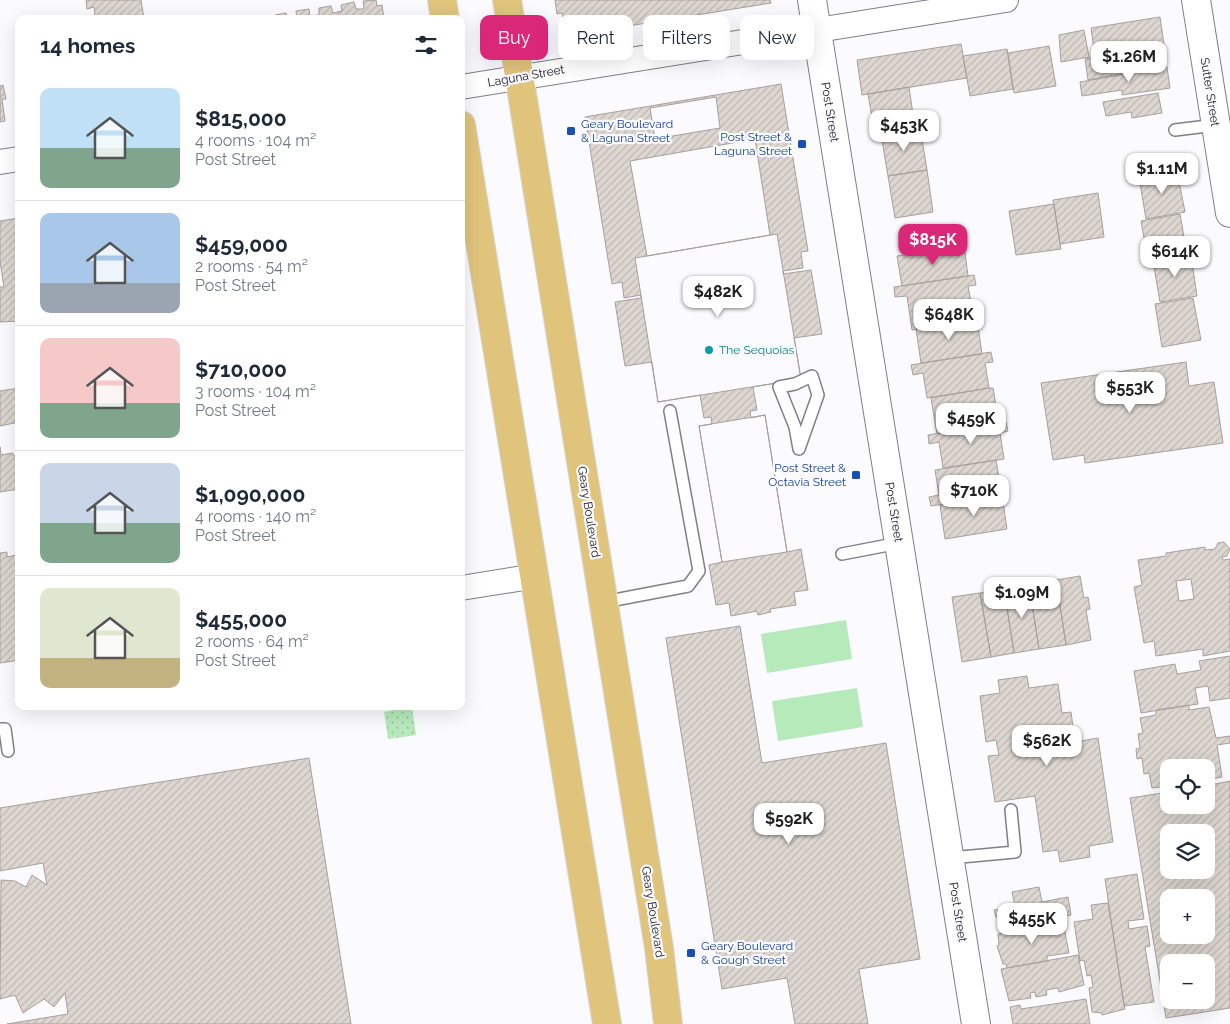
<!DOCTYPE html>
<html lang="en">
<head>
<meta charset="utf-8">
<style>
  :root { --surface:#fff; --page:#f6f6f7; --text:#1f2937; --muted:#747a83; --line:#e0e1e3; --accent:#db2777 }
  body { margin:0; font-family:Raleway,sans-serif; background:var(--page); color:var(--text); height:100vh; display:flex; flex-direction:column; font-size:19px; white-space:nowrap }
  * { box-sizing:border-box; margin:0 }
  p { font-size:16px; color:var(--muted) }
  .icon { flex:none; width:28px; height:28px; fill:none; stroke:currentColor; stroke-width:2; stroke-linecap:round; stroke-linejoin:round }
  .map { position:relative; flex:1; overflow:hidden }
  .side { position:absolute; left:15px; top:15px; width:450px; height:695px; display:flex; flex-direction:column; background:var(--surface); border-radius:10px; box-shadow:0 5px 20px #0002 }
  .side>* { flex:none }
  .guide { position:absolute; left:480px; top:15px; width:475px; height:45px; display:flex; gap:10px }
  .controls { position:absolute; left:1160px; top:759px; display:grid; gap:10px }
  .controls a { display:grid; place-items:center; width:55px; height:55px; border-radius:10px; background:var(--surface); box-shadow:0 5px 20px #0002; font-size:25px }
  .price { position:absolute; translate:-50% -42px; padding:0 11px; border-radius:10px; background:#fff; color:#222; font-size:16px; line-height:32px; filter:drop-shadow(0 1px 2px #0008) }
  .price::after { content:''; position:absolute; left:50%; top:30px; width:15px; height:11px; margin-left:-8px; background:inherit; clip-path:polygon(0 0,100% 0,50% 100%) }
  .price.selected { background:var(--accent); color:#fff }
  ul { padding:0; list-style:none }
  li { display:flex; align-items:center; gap:15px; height:125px; padding:0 25px }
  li+li { border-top:1px solid var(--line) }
  li span { display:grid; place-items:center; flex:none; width:140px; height:100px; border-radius:10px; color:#555 }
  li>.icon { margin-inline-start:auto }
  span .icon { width:60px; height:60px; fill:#fffc; stroke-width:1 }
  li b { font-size:21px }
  h2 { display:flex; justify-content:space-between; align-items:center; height:60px; padding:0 25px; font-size:21px }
  .tag { padding:0 18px; border-radius:10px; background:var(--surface); box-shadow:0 5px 20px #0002; font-size:18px; line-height:45px }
  .tag.selected { background:var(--accent); color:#fff }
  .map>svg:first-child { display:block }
</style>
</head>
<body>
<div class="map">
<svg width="1230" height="1024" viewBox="0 0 1230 1024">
  <defs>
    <pattern id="green-dots" width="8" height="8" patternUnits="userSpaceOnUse" patternTransform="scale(1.25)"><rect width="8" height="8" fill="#b6eabb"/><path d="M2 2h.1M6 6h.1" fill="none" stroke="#9cc8a0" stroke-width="1.8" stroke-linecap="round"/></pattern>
    <pattern id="building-hatch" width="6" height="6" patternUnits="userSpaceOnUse" patternTransform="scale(1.25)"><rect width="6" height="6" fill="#ded7d1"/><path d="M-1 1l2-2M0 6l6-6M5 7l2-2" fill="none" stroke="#beb8b3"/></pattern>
  </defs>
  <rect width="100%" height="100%" fill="#fafaff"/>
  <path fill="url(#green-dots)" d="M412,707L416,735L388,739L384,712Z"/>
  <path fill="#b6eabb" d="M846,620L852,659L767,673L761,634Z
    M857,688L863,727L778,741L772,701Z"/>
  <path fill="url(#building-hatch)" stroke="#a7a09b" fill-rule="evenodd" d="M86,0H141L144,19H89V17L95,16L94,7L87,9Z
    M376,0L377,6L382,5L384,19H295L297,18L296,11L309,9L310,16L319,15V8L331,6L333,13L342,11L341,5L354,2L356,9H362L364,8L363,1Z
    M555,0H770L771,3L566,36L562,13L557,14Z
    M286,13L287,19H275V15Z
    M1160,17L1164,45L1095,56L1091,28Z
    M1084,30L1089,57L1061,62L1059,35Z
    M961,44L967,78L862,95L857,60Z
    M1049,46L1056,86L1014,93L1008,53Z
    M1147,48L1150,68L1088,80L1085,59Z
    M1007,49L1013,89L970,96L963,56Z
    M1167,67L1170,88L1122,95V90L1082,96L1080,82Z
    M781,84L808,251L801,252L803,268L783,271V274L811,270L822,334L794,338L801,379L753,387L757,410L750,411L751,418L765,415L787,552L801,549L808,590L794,592L796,605L770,609L771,612L758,615L757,611L731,616L729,603L716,605L709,565L722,562L699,426L712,424L711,417L704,418L700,395L658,402L652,362L625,366L615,302L641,298V295L624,298L622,282L612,284L585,117ZM716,97L720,128L655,139L650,108Z
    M3,85L6,99H2L5,121L0,122V86Z
    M909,87L915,128L875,135L868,94Z
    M1158,93L1162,113L1132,118L1131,112L1106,116L1103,102Z
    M920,127L927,170L888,176L881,134Z
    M755,139L770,235L647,256L630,161Z
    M927,170L933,212L895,218L888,176Z
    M1177,171L1185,212L1146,219L1139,177Z
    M1098,193L1104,237L1060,244L1053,200Z
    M1054,204L1061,249L1016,255L1009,211Z
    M1180,214L1187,254L1148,261L1141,221Z
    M19,218V321L0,322V287H4L0,261V221Z
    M777,234L801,379L658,402L635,258Z
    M964,245L968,276L902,286L897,256Z
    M1191,255L1197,296L1160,302L1153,261Z
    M974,275L976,285L968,286L974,320L912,330L907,296L895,297L894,287Z
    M1193,298L1201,340L1162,347L1155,304Z
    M974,320H977L982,354L921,363L916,329Z
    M991,352L993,362L985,363L989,388L927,398L923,373L913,375L911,365Z
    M1186,362L1189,386L1214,382L1223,443L1085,463L1084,455L1053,460L1041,383Z
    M19,388V422L0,426V391Z
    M989,388H993L999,424L937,434L931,398Z
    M765,415L787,552L722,562L699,426Z
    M1006,422L1008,431L1000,433L1004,459L943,468L939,442L929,444L928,435Z
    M0,447L1,455L13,453V456L19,455V489L0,492Z
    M996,460L1002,495L931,506L929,497L939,495L935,470Z
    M1002,495L1007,529L945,539L940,505Z
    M1224,542L1230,549L1227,556L1222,557L1223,560L1230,559V651L1203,656V649L1156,656L1154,641L1144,643L1134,587L1142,585L1138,560L1166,556V553L1205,547V550L1215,549L1218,543ZM1191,579L1194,599L1179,601L1176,581Z
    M7,552V557L17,555L19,559V660L0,663V553Z
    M1080,576L1084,598L1088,597L1090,609L1086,610L1091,640L1066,645L1056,580Z
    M1056,580L1066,645L1039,649L1029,585Z
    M1029,585L1039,649L1014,653L1004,589Z
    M1004,589L1014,653L991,657L980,593Z
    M980,593L991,657L962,662L952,597Z
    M740,626L762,763L886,743L920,959L859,969L868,1024H795L787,978L722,989L666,638Z
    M1230,656V698L1210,701L1208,686L1195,688L1198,704L1141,713L1134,671L1175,664L1177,674L1201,670L1199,661Z
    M1027,676L1029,688L1058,684L1062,713L1071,712L1075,742L1098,738L1113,842L1089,846L1090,857L1060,862L1058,850L1043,852L1035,796L995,802L988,756L999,755L996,740L986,742L980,696L1000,693L998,680Z
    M1189,705V710L1209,707L1216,738L1230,736V743L1217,745L1222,777L1206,780V768H1169V791L1168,786L1152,788L1149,773L1144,774L1142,758L1137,759L1136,749L1140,748L1138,734L1143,733L1140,718L1156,715V710Z
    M309,758L351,1024H7L68,1014L65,993L54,1007L44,999L23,1013L15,995L0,999L1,880L15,881L26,887L32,875L47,885L43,863L0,871V808Z
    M1230,781V1008L1166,1018L1130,798L1169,792V805H1206V786ZM1169,832H1206V870H1169ZM1169,898H1206V935H1169ZM1169,962H1206V1000H1169Z
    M1137,874L1144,919L1128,921L1129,929L1147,926L1150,946L1145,947L1154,1002L1124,1006L1105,879Z
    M1039,887L1042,902L1068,897L1071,915L1044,920L1045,924L1004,931L1002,916L996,917L994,910L1003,909V906L1006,905V907L1015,906L1012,892Z
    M1108,903L1125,1009L1102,1015V1013L1092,1012L1089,988L1093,987L1091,975L1087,976L1084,960L1080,961L1074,922L1093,919L1091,905Z
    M1063,923L1069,953L1047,956V961L1007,968L1006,964H1003L997,946L999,945L998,934Z
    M1078,955L1084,985L1059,992L1058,988L1046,990L1047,995L1036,997L1035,992L1030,993L1031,998L1009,1001L1001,969Z
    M1086,999L1090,1024H1013L1010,1007L1020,1005L1021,1009Z"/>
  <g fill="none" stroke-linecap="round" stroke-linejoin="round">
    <g stroke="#7f7f87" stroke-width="14">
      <path id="service" d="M1175,130L1216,125
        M812,376L818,395L799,449L795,427L779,387L795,384Z
        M842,554L899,543
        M604,602L688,586L699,571L670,411
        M0,729H5L8,751
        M950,858L1015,852L1011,810"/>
    </g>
    <g stroke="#7f7f87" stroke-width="26">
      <path id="minor" d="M461,87L1006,0
        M0,162L19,159
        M461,588L536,576"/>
    </g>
    <g stroke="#7f7f87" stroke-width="30">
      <path id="tertiary" d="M812,0L976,1024
        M1196,0L1230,213"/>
    </g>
    <g stroke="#d7d7d7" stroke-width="30">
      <path id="primary" d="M442,0L445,19
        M507,0L659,948L668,1024
        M461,125L607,1024"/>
    </g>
    <use href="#service" stroke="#fff" stroke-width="11"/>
    <use href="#minor" stroke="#fff" stroke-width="24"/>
    <use href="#tertiary" stroke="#fff" stroke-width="28"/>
    <use href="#primary" stroke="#e0c47c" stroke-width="28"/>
  </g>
  <g fill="#1a4fb4" stroke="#fafaff" stroke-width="2">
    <rect x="566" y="126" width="10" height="10" rx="2.5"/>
    <rect x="797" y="139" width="10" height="10" rx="2.5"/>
    <rect x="851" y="470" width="10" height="10" rx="2.5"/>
    <rect x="686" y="948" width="10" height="10" rx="2.5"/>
  </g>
  <circle fill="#0f9aa8" stroke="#fafaff" stroke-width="2" cx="709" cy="350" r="5"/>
  <g text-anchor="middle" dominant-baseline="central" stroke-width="4.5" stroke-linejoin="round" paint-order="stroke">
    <g font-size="12" fill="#202023" stroke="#fafaff">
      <text transform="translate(526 76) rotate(-10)">Laguna Street</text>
      <text transform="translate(1210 92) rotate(81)">Sutter Street</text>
      <text transform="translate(830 112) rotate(81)">Post Street</text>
      <text transform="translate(589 512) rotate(81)">Geary Boulevard</text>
      <text transform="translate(894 512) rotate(81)">Post Street</text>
      <text transform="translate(653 912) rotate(81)">Geary Boulevard</text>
      <text transform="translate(958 912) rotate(81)">Post Street</text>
    </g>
    <g font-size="12" fill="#164399" stroke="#fafaff" text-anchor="start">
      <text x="581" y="124">Geary Boulevard<tspan x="581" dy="14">&amp; Laguna Street</tspan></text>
      <text x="792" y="137" text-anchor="end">Post Street &amp;<tspan x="792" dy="14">Laguna Street</tspan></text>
      <text x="846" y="468" text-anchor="end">Post Street &amp;<tspan x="846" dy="14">Octavia Street</tspan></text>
      <text x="701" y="946">Geary Boulevard<tspan x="701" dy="14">&amp; Gough Street</tspan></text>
    </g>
    <g font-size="12" fill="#0d838f" stroke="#fafaff" text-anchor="start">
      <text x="719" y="350">The Sequoias</text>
    </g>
  </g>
</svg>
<div class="controls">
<a><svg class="icon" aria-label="locate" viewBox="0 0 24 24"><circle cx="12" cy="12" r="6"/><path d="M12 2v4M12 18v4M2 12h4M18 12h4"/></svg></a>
<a><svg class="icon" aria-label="layers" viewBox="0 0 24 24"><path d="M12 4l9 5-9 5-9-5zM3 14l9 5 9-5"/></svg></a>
<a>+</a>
<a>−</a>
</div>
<b class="price" style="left:1129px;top:83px">$1.26M</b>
<b class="price" style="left:904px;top:152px">$453K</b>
<b class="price" style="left:1162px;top:195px">$1.11M</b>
<b class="price selected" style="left:933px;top:266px">$815K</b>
<b class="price" style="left:1175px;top:278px">$614K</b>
<b class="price" style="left:718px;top:318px">$482K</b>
<b class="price" style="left:949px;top:341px">$648K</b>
<b class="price" style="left:1130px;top:414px">$553K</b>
<b class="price" style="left:971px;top:445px">$459K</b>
<b class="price" style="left:974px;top:517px">$710K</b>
<b class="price" style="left:1022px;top:619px">$1.09M</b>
<b class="price" style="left:1047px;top:767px">$562K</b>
<b class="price" style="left:789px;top:845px">$592K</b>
<b class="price" style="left:1032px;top:945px">$455K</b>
<div class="guide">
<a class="tag selected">Buy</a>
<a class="tag">Rent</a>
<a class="tag">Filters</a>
<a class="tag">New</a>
</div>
<section class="side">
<h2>14 homes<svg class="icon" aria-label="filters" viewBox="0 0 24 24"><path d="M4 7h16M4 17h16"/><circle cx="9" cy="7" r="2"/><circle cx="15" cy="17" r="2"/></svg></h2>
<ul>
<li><span style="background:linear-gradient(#bfe0f5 60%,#7fa58c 0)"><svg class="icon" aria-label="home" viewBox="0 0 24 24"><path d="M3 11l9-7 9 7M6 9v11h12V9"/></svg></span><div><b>$815,000</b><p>4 rooms · 104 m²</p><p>Post Street</p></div></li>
<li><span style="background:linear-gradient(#a9c7e8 70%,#9aa5b1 0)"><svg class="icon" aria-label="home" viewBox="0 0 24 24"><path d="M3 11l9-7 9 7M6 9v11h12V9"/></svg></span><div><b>$459,000</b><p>2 rooms · 54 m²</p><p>Post Street</p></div></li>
<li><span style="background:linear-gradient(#f6c9c9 65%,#7fa58c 0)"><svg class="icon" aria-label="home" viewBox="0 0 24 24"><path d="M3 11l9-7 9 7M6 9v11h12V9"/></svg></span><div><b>$710,000</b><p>3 rooms · 104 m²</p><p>Post Street</p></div></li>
<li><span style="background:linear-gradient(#c9d6e8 60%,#7fa58c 0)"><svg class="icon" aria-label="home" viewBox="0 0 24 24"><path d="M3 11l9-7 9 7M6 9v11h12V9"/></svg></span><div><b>$1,090,000</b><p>4 rooms · 140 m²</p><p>Post Street</p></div></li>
<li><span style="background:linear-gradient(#dfe7d0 70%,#c2b280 0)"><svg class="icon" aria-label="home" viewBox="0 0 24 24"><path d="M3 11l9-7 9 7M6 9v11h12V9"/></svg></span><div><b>$455,000</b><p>2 rooms · 64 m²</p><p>Post Street</p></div></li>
</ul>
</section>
</div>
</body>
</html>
